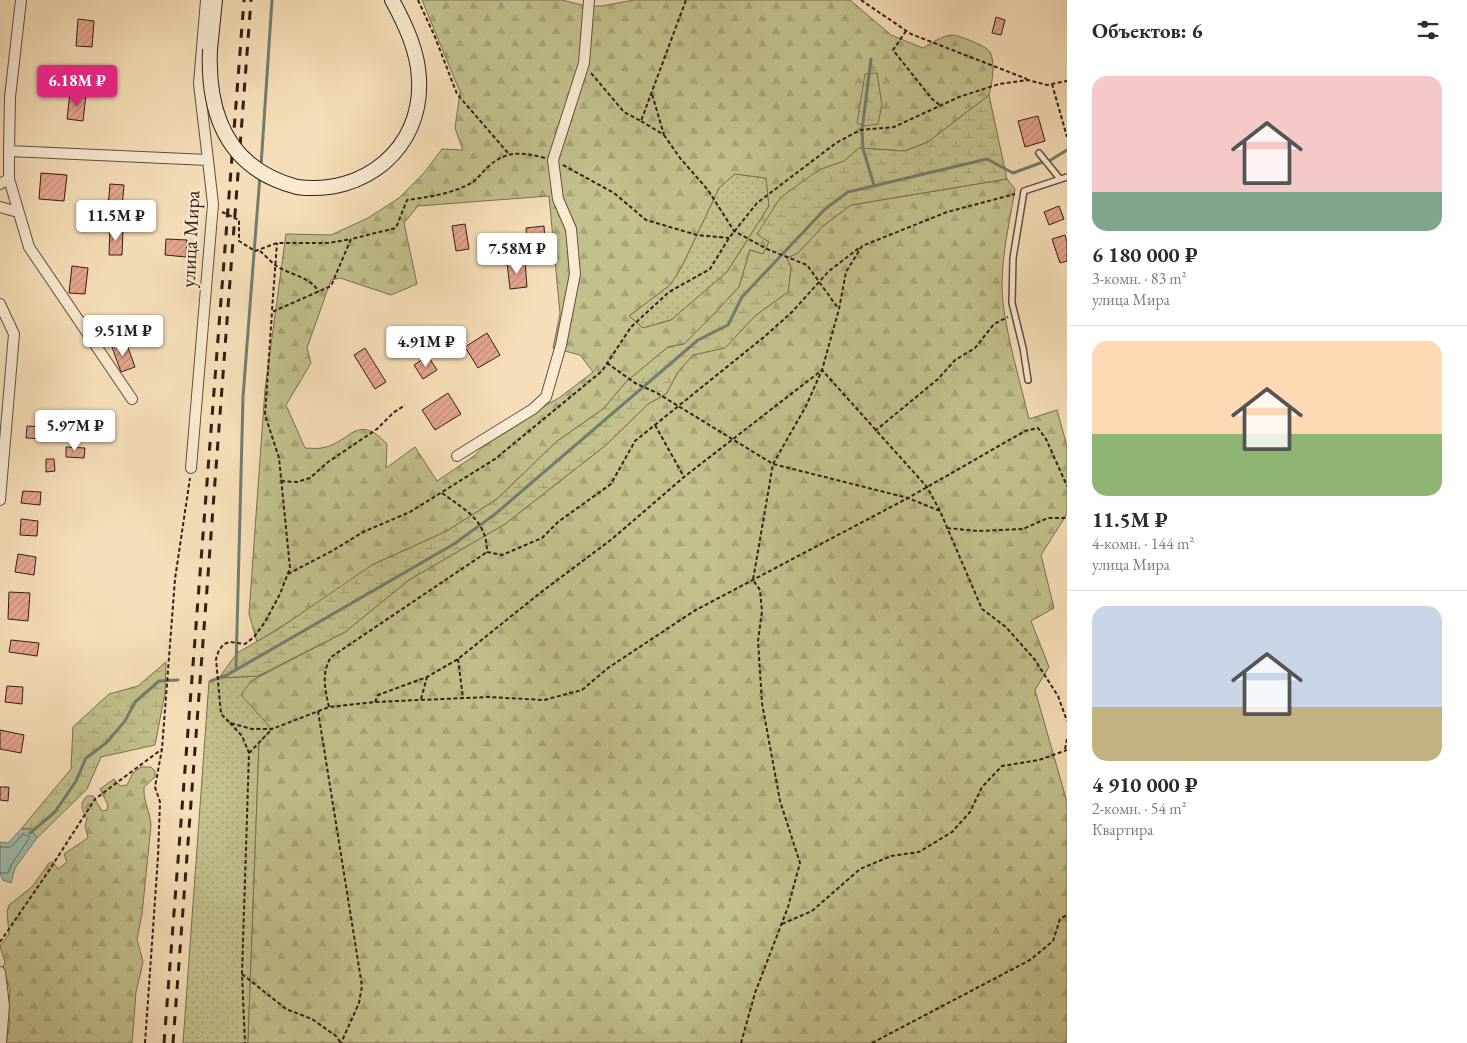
<!DOCTYPE html>
<html lang="ru">
<head>
<meta charset="utf-8">
<style>
  :root { --surface:#fff; --page:#f2f2f3; --text:#2b2b33; --muted:#7c7c81; --line:#e1e1e2; --accent:#db2777 }
  body { margin:0; font-family:"EB Garamond",serif; background:var(--page); color:var(--text); height:100vh; display:flex; flex-direction:column; font-size:19px; white-space:nowrap }
  * { box-sizing:border-box; margin:0 }
  p { font-size:16px; color:var(--muted) }
  .icon { flex:none; width:28px; height:28px; fill:none; stroke:currentColor; stroke-width:2; stroke-linecap:round; stroke-linejoin:round }
  .map { position:relative; flex:1; overflow:hidden }
  .drawer { display:flex; flex-direction:column; background:var(--surface); width:400px }
  .drawer>* { flex:none }
  .price { position:absolute; translate:-50% -42px; padding:0 11px; border-radius:5px; background:#fff; color:#222; font-size:16px; line-height:32px; filter:drop-shadow(0 1px 2px #0008) }
  .price::after { content:''; position:absolute; left:50%; top:30px; width:15px; height:11px; margin-left:-8px; background:inherit; clip-path:polygon(0 0,100% 0,50% 100%) }
  .price.current { background:var(--accent); color:#fff }
  ul { padding:0; list-style:none }
  li { display:grid; align-content:center; gap:10px; height:265px; padding:0 25px }
  li+li { border-top:1px solid var(--line) }
  li span { display:grid; place-items:center; height:155px; border-radius:15px; color:#555 }
  li>.icon { margin-inline-start:auto }
  span .icon { width:90px; height:90px; fill:#fffc; stroke-width:1 }
  li b { font-size:21px }
  h2 { display:flex; justify-content:space-between; align-items:center; height:60px; padding:0 25px; font-size:21px }
  main { display:flex; flex:1; min-height:0 }
  .map>svg:first-child { display:block }
</style>
</head>
<body>
<main>
<div class="map">
<svg width="1067" height="1043" viewBox="0 0 1067 1043">
  <defs>
    <pattern id="green-dots" width="8" height="8" patternUnits="userSpaceOnUse" patternTransform="scale(1.25)"><rect width="8" height="8" fill="#c2c08b"/><path d="M2 2h.1M6 6h.1" fill="none" stroke="#a7a577" stroke-width="1.8" stroke-linecap="round"/></pattern>
    <pattern id="forest-firs" width="22" height="20" patternUnits="userSpaceOnUse" patternTransform="scale(1.25)"><rect width="22" height="20" fill="#c2c08b"/><path d="M5 1l3.5 6h-7zM16 11l3.5 6h-7z" fill="#a7a577"/></pattern>
    <pattern id="wetland-marsh" width="20" height="14" patternUnits="userSpaceOnUse" patternTransform="scale(1.25)"><rect width="20" height="14" fill="#c2c08b"/><path d="M1 5h8M5 5V1M11 12h8M15 12V8" fill="none" stroke="#a7a577"/></pattern>
    <pattern id="building-hatch" width="6" height="6" patternUnits="userSpaceOnUse" patternTransform="scale(1.25)"><rect width="6" height="6" fill="#e8a690"/><path d="M-1 1l2-2M0 6l6-6M5 7l2-2" fill="none" stroke="#c78e7b"/></pattern>
  </defs>
  <rect width="100%" height="100%" fill="#f6dfb8"/>
  <filter id="stains"><feTurbulence type="fractalNoise" baseFrequency=".004" numOctaves="4"/><feColorMatrix values="0 0 0 0 .2 0 0 0 0 .09 0 0 0 0 .02 0 0 0 .5 -.17"/></filter>
  <radialGradient id="worn" r=".72"><stop offset=".6" stop-color="#630" stop-opacity="0"/><stop offset="1" stop-color="#630" stop-opacity=".3"/></radialGradient>
  <path fill="url(#green-dots)" stroke="#7a6f50" d="M735,174L766,178L769,206L727,272L671,320L643,328L629,316L670,285L682,266L719,188Z
    M276,669L251,681L242,695L272,729L259,744L248,1043H183L209,681L219,678L258,676Z"/>
  <path fill="url(#forest-firs)" stroke="#7a6f50" fill-rule="evenodd" d="M422,0H562L586,6H602L634,0H850L891,35L923,48C932,43 941,36 952,35C958,35 987,46 990,52C996,64 992,83 989,95L928,142L905,151L859,148L844,161L819,170L769,217L757,234L769,242L763,254L750,250L739,287L712,316L684,344L668,347L627,381L603,409L556,442L497,499L447,531L372,565L339,590L257,642L249,614L265,389L286,234L331,235L368,218L399,198L424,173L442,149L463,150L455,128L460,92ZM735,174L766,178L769,206L727,272L671,320L643,328L629,316L670,285L682,266L719,188ZM549,196L560,314L553,348L580,355L593,372L559,398L533,412L495,436L474,456L437,481L415,447L386,468L387,444C356,411 350,444 321,448C316,449 310,448 305,448L286,405L311,363L307,348L331,280L340,278L391,295L417,284L404,223L418,206Z
    M1007,179L1015,189C1009,226 999,266 1003,303C1008,342 1020,381 1029,419L1057,410L1067,446V514L1041,555L1054,608L1031,621L1049,667L1035,690L1067,802V1043H248L259,743L272,729L241,695L251,681L345,632L409,580L505,524L606,445L648,404L666,394L678,372L693,355L725,347L756,315L788,292L791,268L787,258L798,253L823,226L851,205Z
    M141,767H151L155,771V777L144,787C143,801 150,811 151,825L142,914L137,939L143,962L136,992L132,1043H6L10,1022L8,1014L10,989L2,971L5,962L0,946L9,934L7,912L9,905L32,887L49,863L53,862L58,869L67,862L64,854L88,838L85,825L87,819C82,810 79,804 87,796H93L102,811L107,810L108,805L100,789L114,779L120,786L127,785L133,773Z"/>
  <path fill="url(#wetland-marsh)" stroke="#7a6f50" d="M877,73L882,105L878,124L864,126L857,123L865,74Z
    M989,95L1007,179L851,205L823,226L798,253L787,258L791,268L788,292L756,315L725,348L693,355L678,372L666,394L648,404L606,445L505,524L409,580L345,632L258,676L219,678L237,653L277,630L372,565L447,531L497,499L556,442L603,409L627,381L668,347L684,344L712,316L739,287L750,250L763,254L769,242L757,234L781,197L819,170L844,161L859,148L905,151L928,142Z
    M166,662L165,693L155,745L101,757L87,789L37,838L30,829H21L71,769L73,727L109,694L138,686Z"/>
  <path fill="#9dbdac" stroke="#727d70" d="M21,829H30L37,838L15,868L11,883L3,880L0,874V842L8,843Z"/>
  <g fill="none" stroke-linecap="round" stroke-linejoin="round">
    <path stroke="#676e61" stroke-width="1" d="M0,847H11L23,834L30,837L11,865L8,873H0"/>
    <path stroke="#727d70" stroke-width="3" d="M871,59L862,130L863,149L874,185
      M1049,161L1067,150
      M261,166L272,0
      M236,669L243,397L260,175
      M211,681L227,675L454,544L494,515L698,340L728,325L742,297L825,209L848,192L987,159L1013,173L1043,162
      M30,833L55,812L76,781L86,758L106,743L125,721L135,702L159,681L178,680"/>
  </g>
  <path fill="url(#building-hatch)" stroke="#311e16" d="M996,17L1005,20L1001,35L992,33Z
    M78,19L94,21L92,47L76,46Z
    M70,93L86,94L83,121L67,119Z
    M1038,116L1045,141L1025,147L1018,121Z
    M41,173L67,175L64,201L39,199Z
    M110,184L124,185L122,208L108,207Z
    M1059,206L1064,219L1049,225L1044,212Z
    M465,224L469,249L456,251L452,226Z
    M544,226L545,241L527,242L526,228Z
    M110,228L123,229L122,255H109Z
    M1065,235L1067,242V261L1060,263L1052,239Z
    M166,239L187,240L186,257L165,255Z
    M525,261L527,287L510,289L507,262Z
    M72,266L88,268L85,294L69,293Z
    M408,330L416,343L404,350L396,338Z
    M487,333L500,355L478,368L465,347Z
    M126,342L135,367L121,372L112,347Z
    M365,348L386,382L375,389L354,355Z
    M428,356L437,370L423,379L414,365Z
    M448,393L461,414L435,430L422,410Z
    M27,426L64,428L63,440L26,438Z
    M66,447L85,448L84,458L66,457Z
    M46,459H54L55,471L46,472Z
    M23,491L41,492L40,505L21,503Z
    M21,519L38,521L37,536L20,535Z
    M18,554L36,557L34,575L15,572Z
    M9,592L30,593L28,621L8,619Z
    M11,640L39,643L37,656L9,652Z
    M7,686L23,687L22,704L5,702Z
    M0,730L24,735L21,753L0,749Z
    M0,787H9L8,801L0,800Z"/>
  <g fill="none" stroke-linecap="round" stroke-linejoin="round">
    <g stroke="#624e3e" stroke-width="8">
      <path id="lane" d="M1039,153L1060,179
        M1028,380L1023,348L1012,303L1013,258L1024,191L1067,177"/>
    </g>
    <g stroke="#624e3e" stroke-width="12">
      <path id="street" d="M206,0L199,84L208,160
        M9,151L10,97L21,0
        M9,179L29,247L132,399
        M0,184L9,179V151L208,160L213,204L191,468
        M0,207L18,212
        M0,304L14,334L0,500
        M457,456L533,409L546,397L561,345L575,274L571,229L558,199L553,160L584,63L589,0
        M0,972L4,1006L1,1043"/>
    </g>
    <g stroke="#311e16" stroke-width="16">
      <path id="secondary" d="M210,49L215,0
        M297,187C363,196 423,149 419,79C418,51 405,24 392,0"/>
    </g>
    <path stroke="#311e16" stroke-width="2" stroke-dasharray="4 2.5" stroke-linecap="butt" d="M418,0L435,37L457,94L508,153
      M861,0L911,34L1027,79
      M906,31L893,50L932,99L941,106
      M591,73L624,112L641,121L686,0
      M1052,84L1067,137
      M641,121L664,135L652,94
      M664,135L680,158L708,190L734,231L767,249L807,265L838,308
      M545,158C522,152 506,150 488,167C482,172 477,180 471,183C452,194 428,197 407,200L396,228L351,239L331,286L272,312L265,415L279,458L290,568L280,594L265,622L254,637L245,644L230,642L224,644L219,650L216,659L221,714L230,723L252,729H272L329,707L375,702L488,697L544,700L582,690L608,668L694,611L908,498L1025,431L1038,428L1046,439L1067,486
      M563,165L614,193L646,220L697,235L729,238
      M222,212L239,220V241L255,251L277,243H329L351,239
      M260,251C265,255 270,261 275,265C289,275 310,276 319,292
      M272,310L277,243
      M607,363L635,383L657,393L773,464L908,498L940,511L982,609L1006,627L1035,660L1058,696L1067,721
      M655,425L684,477
      M875,431L938,379L955,360L975,348L994,324L1008,317
      M281,481L297,482L310,478L328,462L377,429L393,413L405,405
      M442,493C465,510 487,520 487,552L502,555L542,538L558,522L611,484L635,441L764,337L792,312L829,271L859,248
      M947,528L978,531L1023,529L1048,518H1067
      M288,574L332,551L363,532L410,512L495,459L602,371L631,327L669,292L710,269L729,238L757,203L836,143L860,130L894,127L959,97L999,84L1028,80L1047,85L1067,81
      M458,659L463,698
      M421,699L427,677
      M375,702L378,695L427,677L458,659L540,593L612,539L684,477L822,370L927,487L940,511
      M329,707C325,689 321,674 331,657L487,552
      M318,711L362,986L359,1003L341,1043
      M230,723L242,736L249,753L242,974L245,1043
      M1065,749L1067,739
      M249,753L271,730
      M782,924L812,911L860,869L891,856L919,852L952,832L970,812L982,787L1002,766L1039,760L1067,750
      M0,942L48,872L95,799L162,749
      M242,974L286,1009L312,1019L336,1036L341,1043
      M145,1043L158,857L160,802L155,787L162,749L175,579L190,478
      M741,1043L755,993L788,907L800,863L780,801L762,703L758,641L762,611L760,590L753,580L773,464L806,406L822,370L839,309L846,272L862,246L947,212L1015,194
      M872,1043L1030,960L1053,941L1060,919L1067,915"/>
    <use href="#lane" stroke="#f9ead1" stroke-width="5"/>
    <use href="#street" stroke="#f9ead1" stroke-width="10"/>
    <use href="#secondary" stroke="#f9ead1" stroke-width="14"/>
    <path stroke="#311e16" stroke-width="3" stroke-dasharray="9 9" stroke-linecap="butt" d="M164,1043L244,0
      M173,1043L251,0"/>
    <g stroke="#311e16" stroke-width="16" stroke-linecap="butt">
      <path id="secondary-bridge" d="M210,49C207,115 228,169 297,187"/>
    </g>
    <use href="#secondary-bridge" stroke="#f9ead1" stroke-width="14"/>
  </g>
  <g text-anchor="middle" dominant-baseline="central" stroke-width="4.5" stroke-linejoin="round" paint-order="stroke">
    <g font-size="20" fill="#311e16" stroke="#f9ead1">
      <text transform="translate(190 239) rotate(-87)">улица Мира</text>
    </g>
  </g>
  <rect width="100%" height="100%" filter="url(#stains)"/>
  <rect width="100%" height="100%" fill="url(#worn)"/>
</svg>
<b class="price current" style="left:77px;top:107px">6.18M ₽</b>
<b class="price" style="left:116px;top:242px">11.5M ₽</b>
<b class="price" style="left:517px;top:275px">7.58M ₽</b>
<b class="price" style="left:123px;top:357px">9.51M ₽</b>
<b class="price" style="left:426px;top:368px">4.91M ₽</b>
<b class="price" style="left:75px;top:452px">5.97M ₽</b>
</div>
<section class="drawer">
<h2>Объектов: 6<svg class="icon" aria-label="filters" viewBox="0 0 24 24"><path d="M4 7h16M4 17h16"/><circle cx="9" cy="7" r="2"/><circle cx="15" cy="17" r="2"/></svg></h2>
<ul>
<li><span style="background:linear-gradient(#f6c9c9 75%,#7fa58c 0)"><svg class="icon" aria-label="home" viewBox="0 0 24 24"><path d="M3 11l9-7 9 7M6 9v11h12V9"/></svg></span><div><b>6 180 000 ₽</b><p>3-комн. · 83 m²</p><p>улица Мира</p></div></li>
<li><span style="background:linear-gradient(#ffd9b3 60%,#8fb573 0)"><svg class="icon" aria-label="home" viewBox="0 0 24 24"><path d="M3 11l9-7 9 7M6 9v11h12V9"/></svg></span><div><b>11.5M ₽</b><p>4-комн. · 144 m²</p><p>улица Мира</p></div></li>
<li><span style="background:linear-gradient(#c9d6e8 65%,#c2b280 0)"><svg class="icon" aria-label="home" viewBox="0 0 24 24"><path d="M3 11l9-7 9 7M6 9v11h12V9"/></svg></span><div><b>4 910 000 ₽</b><p>2-комн. · 54 m²</p><p>Квартира</p></div></li>
</ul>
</section>
</main>
</body>
</html>
